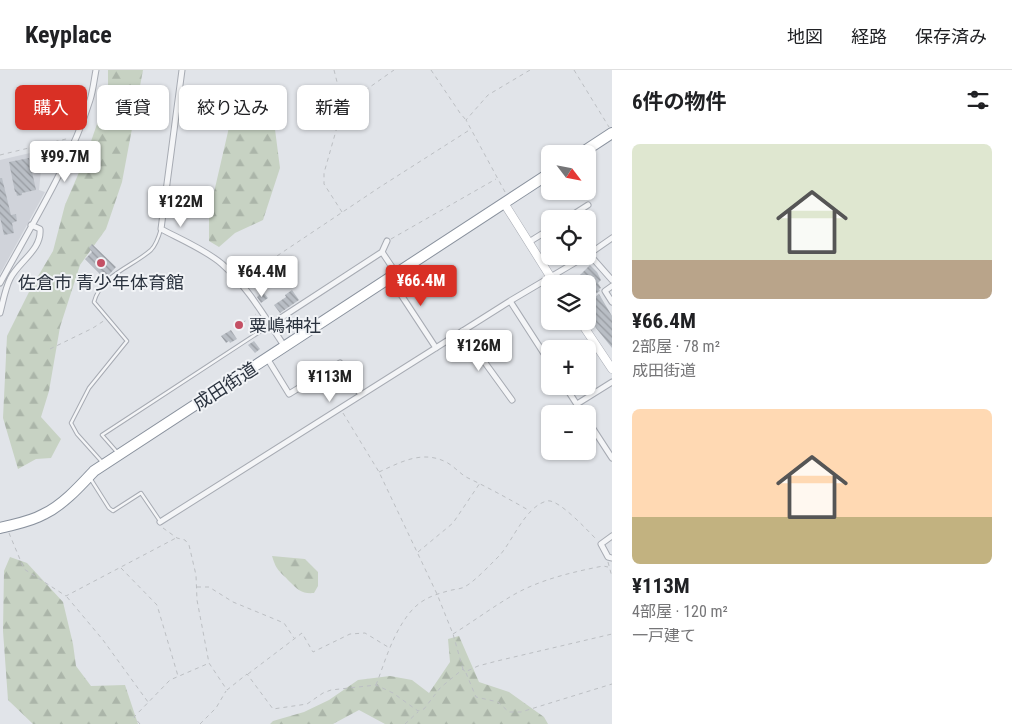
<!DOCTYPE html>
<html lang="ja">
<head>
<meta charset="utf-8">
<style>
  :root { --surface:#fff; --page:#f2f2f2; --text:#202124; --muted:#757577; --line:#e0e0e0; --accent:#d93025 }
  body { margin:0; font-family:"Roboto Condensed","Noto Sans JP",sans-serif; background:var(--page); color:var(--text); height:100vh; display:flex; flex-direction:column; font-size:19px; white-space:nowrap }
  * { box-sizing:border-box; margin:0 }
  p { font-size:16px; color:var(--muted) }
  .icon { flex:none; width:28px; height:28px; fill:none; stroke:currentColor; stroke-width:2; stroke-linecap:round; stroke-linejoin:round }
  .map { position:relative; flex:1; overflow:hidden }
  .side { display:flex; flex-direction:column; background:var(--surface); width:400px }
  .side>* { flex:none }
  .guide { position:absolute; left:15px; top:15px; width:475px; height:45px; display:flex; gap:10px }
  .needle { width:32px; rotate:122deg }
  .controls { position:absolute; left:541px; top:75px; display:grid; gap:10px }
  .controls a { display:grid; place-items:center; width:55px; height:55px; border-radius:8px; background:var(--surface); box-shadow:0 1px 4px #0004; font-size:25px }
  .price { position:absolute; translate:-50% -42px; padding:0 11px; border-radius:5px; background:#fff; color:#222; font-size:16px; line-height:32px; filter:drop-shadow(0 1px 2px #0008) }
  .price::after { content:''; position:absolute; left:50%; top:30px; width:15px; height:11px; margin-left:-8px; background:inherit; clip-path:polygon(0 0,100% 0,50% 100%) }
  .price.active { background:var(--accent); color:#fff }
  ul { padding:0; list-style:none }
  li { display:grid; align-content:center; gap:10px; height:265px; padding:0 20px }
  li span { display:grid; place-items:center; height:155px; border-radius:8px; color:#555 }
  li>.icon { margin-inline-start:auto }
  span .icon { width:90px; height:90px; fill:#fffc; stroke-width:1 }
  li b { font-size:21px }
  h2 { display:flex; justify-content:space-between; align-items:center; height:60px; padding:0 20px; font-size:21px }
  .tag { padding:0 18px; border-radius:8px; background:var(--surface); box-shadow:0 1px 4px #0004; font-size:18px; line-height:45px }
  .tag.active { background:var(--accent); color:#fff }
  header { display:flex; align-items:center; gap:30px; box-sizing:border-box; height:70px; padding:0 25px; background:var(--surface); border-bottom:1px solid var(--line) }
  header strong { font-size:24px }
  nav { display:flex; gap:28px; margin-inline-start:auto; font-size:18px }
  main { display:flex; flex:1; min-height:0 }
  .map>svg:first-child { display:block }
</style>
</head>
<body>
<header>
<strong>Keyplace</strong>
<nav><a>地図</a><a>経路</a><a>保存済み</a></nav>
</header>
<main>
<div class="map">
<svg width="612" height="654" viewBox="0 0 612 654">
  <defs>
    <pattern id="forest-firs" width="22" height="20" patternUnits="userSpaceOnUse" patternTransform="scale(1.25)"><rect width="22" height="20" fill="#c7d2c3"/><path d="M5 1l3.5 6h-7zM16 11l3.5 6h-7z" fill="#abb5a9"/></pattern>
    <pattern id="building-back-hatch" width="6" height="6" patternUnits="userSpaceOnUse" patternTransform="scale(1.25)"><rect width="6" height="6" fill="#b9bec5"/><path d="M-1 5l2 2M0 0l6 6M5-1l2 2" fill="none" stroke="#979ba1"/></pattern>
  </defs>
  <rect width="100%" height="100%" fill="#e1e4e9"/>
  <path fill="#d0d3da" d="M43,80L39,120L45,122L0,204V90Z"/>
  <path fill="url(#forest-firs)" d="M108,0H143L122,112L106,159L80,195L60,257L49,321L41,347L61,369L51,388L36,389L18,399L3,348L7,266L31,218L53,181L65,135L86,86L108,22Z
    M247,27L273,44L280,98L263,150L235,163L219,177L209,171V144L233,40L236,31Z
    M272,486L305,489L318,502V516L314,523C302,524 298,520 290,512C279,500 277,502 272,486Z
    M10,487L27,493L63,532L73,574L76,596L91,616L125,615L138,654H33L8,630L3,561L4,501Z
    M459,566L479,612L509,622L544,647L548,654H385L359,640L333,654H270L273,651L304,642L329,630L358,610L390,606L412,610L429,623L450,592L448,569Z"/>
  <path fill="url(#building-back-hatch)" d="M29,88L36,120L22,123V125L17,126L16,122H15L9,92Z
    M0,108H2L11,145L16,144L17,151L12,153L14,163L4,165L0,147Z
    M92,174L116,197L105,209L85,189L92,182L89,178Z
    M590,195L597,202L601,210L598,213L601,218L599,219L600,221L595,224L590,217L588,218V214H562L570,208L571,209L578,205L579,206Z
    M292,220L299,230L280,243L274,235L286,227L285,225Z
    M263,222L268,228L261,233L257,227Z
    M599,224L612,246V278L596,258L588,242V232Z
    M234 256a4 4 0 1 1 8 0a4 4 0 1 1-8 0Z
    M231,260L237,269L230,273L229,271L226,273L221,266Z
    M254,271L260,279L255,283L248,275Z"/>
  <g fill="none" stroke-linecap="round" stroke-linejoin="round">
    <g stroke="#a7abb3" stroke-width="4.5">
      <path id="lane" d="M117,382L102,365L270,255
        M103,393L77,364L71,353L89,318L127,271L94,232C101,205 132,197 151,180C156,175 159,166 161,159
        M90,408L109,438L113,441L141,423L160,451"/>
    </g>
    <g stroke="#a7abb3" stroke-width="7">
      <path id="street" d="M182,0L161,159C180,169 206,180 222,194C248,217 266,249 285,277
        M566,149L588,135
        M387,171L382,182L396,203
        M529,172L550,159
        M589,184L612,168
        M588,185L589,184L612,210
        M390,208L436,278
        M0,213C31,156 71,92 90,30C93,21 94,10 96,0
        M612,216L605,221L612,232
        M510,231L550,293
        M0,243C3,232 5,219 10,209C18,192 42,180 40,159L31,155
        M270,255L382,182
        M462,261L512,330
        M267,288L289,324L340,293L361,325
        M565,316L583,344
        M577,334L612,312
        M588,351L612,388
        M160,452L510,231L586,186
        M612,466L601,474L608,487L612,488"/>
    </g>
    <g stroke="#a7abb3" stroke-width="9">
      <path id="secondary" d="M504,133L555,214
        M580,251L612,299"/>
    </g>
    <g stroke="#8a929e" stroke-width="12">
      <path id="highway" d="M580,84L612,63
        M0,458C15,454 30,452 44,444C63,435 80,416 94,401L550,103"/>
    </g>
    <path stroke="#bcbfc3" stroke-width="1" stroke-dasharray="4 4" stroke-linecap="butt" d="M334,0L343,36L394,0
      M431,0L460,43L466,50
      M574,0L609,57
      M0,85L70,68
      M505,122L466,50L488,25L530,0
      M342,142L324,114V103L343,36
      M391,169L496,109
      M244,208L380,117L471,59
      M242,253L256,244
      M50,279L93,258L105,250
      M343,343L379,402L437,524L453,564L463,599
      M379,402C401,392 422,380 446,392C454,396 460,404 468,408C489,418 509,429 530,441
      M163,458L177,468L185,470L189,475L196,505L197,530L209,593L227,620L247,604L273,639L307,634L323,623L331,620L376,615L393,623L418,641L424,639L440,618L463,599L465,602L478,596L497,591L612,564
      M9,463L24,499L66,526L176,468
      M418,482L453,453L480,413
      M608,492L612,507
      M121,498L157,535L178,606
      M197,517H209L233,532L284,553L294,568
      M67,527L103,570L148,632
      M453,564C474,551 494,536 515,524C542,509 573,502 603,496L608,497
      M466,603L476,627L498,632L509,642H521L612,614
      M248,604L302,563L313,582L350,564L365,563L388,577
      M376,615C386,589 393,562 412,540C423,528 436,524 452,520C456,519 462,519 466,516C475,511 492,493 500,485C513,470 526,436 547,431C558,428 588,461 597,470
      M140,654L134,647L170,610L207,594
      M200,654L216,638L226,621
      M405,654L418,642"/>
    <use href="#lane" stroke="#f4f5f7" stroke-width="2.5"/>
    <use href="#street" stroke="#f4f5f7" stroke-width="5"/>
    <use href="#secondary" stroke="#fff" stroke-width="8"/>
    <use href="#highway" stroke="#fff" stroke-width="10"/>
  </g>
  <g fill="#c45064" stroke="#f1f3f6" stroke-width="2">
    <circle cx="101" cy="193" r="5"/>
    <circle cx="239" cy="255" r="5"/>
  </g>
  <g text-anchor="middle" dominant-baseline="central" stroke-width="4" stroke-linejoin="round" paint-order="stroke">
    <g font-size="18" fill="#2b333f" stroke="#f1f3f6">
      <text x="101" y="212">佐倉市 青少年体育館</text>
      <text x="249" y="255" text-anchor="start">粟嶋神社</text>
    </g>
    <g font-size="18" fill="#2b333f" stroke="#f1f3f6">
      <text transform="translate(225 316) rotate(-33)">成田街道</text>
    </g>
  </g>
</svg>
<div class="controls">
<a><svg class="needle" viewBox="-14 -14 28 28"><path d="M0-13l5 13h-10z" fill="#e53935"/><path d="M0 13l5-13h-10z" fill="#757577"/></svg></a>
<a><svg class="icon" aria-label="locate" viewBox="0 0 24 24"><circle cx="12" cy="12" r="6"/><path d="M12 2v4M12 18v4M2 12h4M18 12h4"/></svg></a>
<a><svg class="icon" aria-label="layers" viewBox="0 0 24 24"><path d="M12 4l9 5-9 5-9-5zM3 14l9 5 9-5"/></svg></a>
<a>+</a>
<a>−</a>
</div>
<b class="price" style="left:65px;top:113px">¥99.7M</b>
<b class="price" style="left:181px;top:158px">¥122M</b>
<b class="price" style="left:262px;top:228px">¥64.4M</b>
<b class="price active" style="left:421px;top:237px">¥66.4M</b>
<b class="price" style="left:479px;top:302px">¥126M</b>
<b class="price" style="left:330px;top:333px">¥113M</b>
<div class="guide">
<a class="tag active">購入</a>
<a class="tag">賃貸</a>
<a class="tag">絞り込み</a>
<a class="tag">新着</a>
</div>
</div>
<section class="side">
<h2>6件の物件<svg class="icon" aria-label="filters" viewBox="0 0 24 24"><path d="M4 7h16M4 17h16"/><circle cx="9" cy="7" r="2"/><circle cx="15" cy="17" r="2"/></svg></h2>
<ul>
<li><span style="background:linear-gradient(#dfe7d0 75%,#b9a48a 0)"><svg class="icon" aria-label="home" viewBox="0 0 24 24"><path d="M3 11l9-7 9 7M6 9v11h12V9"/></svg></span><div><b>¥66.4M</b><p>2部屋 · 78 m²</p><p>成田街道</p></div></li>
<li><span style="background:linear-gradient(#ffd9b3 70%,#c2b280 0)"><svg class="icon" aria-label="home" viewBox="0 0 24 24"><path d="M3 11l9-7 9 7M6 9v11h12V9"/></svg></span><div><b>¥113M</b><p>4部屋 · 120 m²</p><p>一戸建て</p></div></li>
</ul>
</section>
</main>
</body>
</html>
